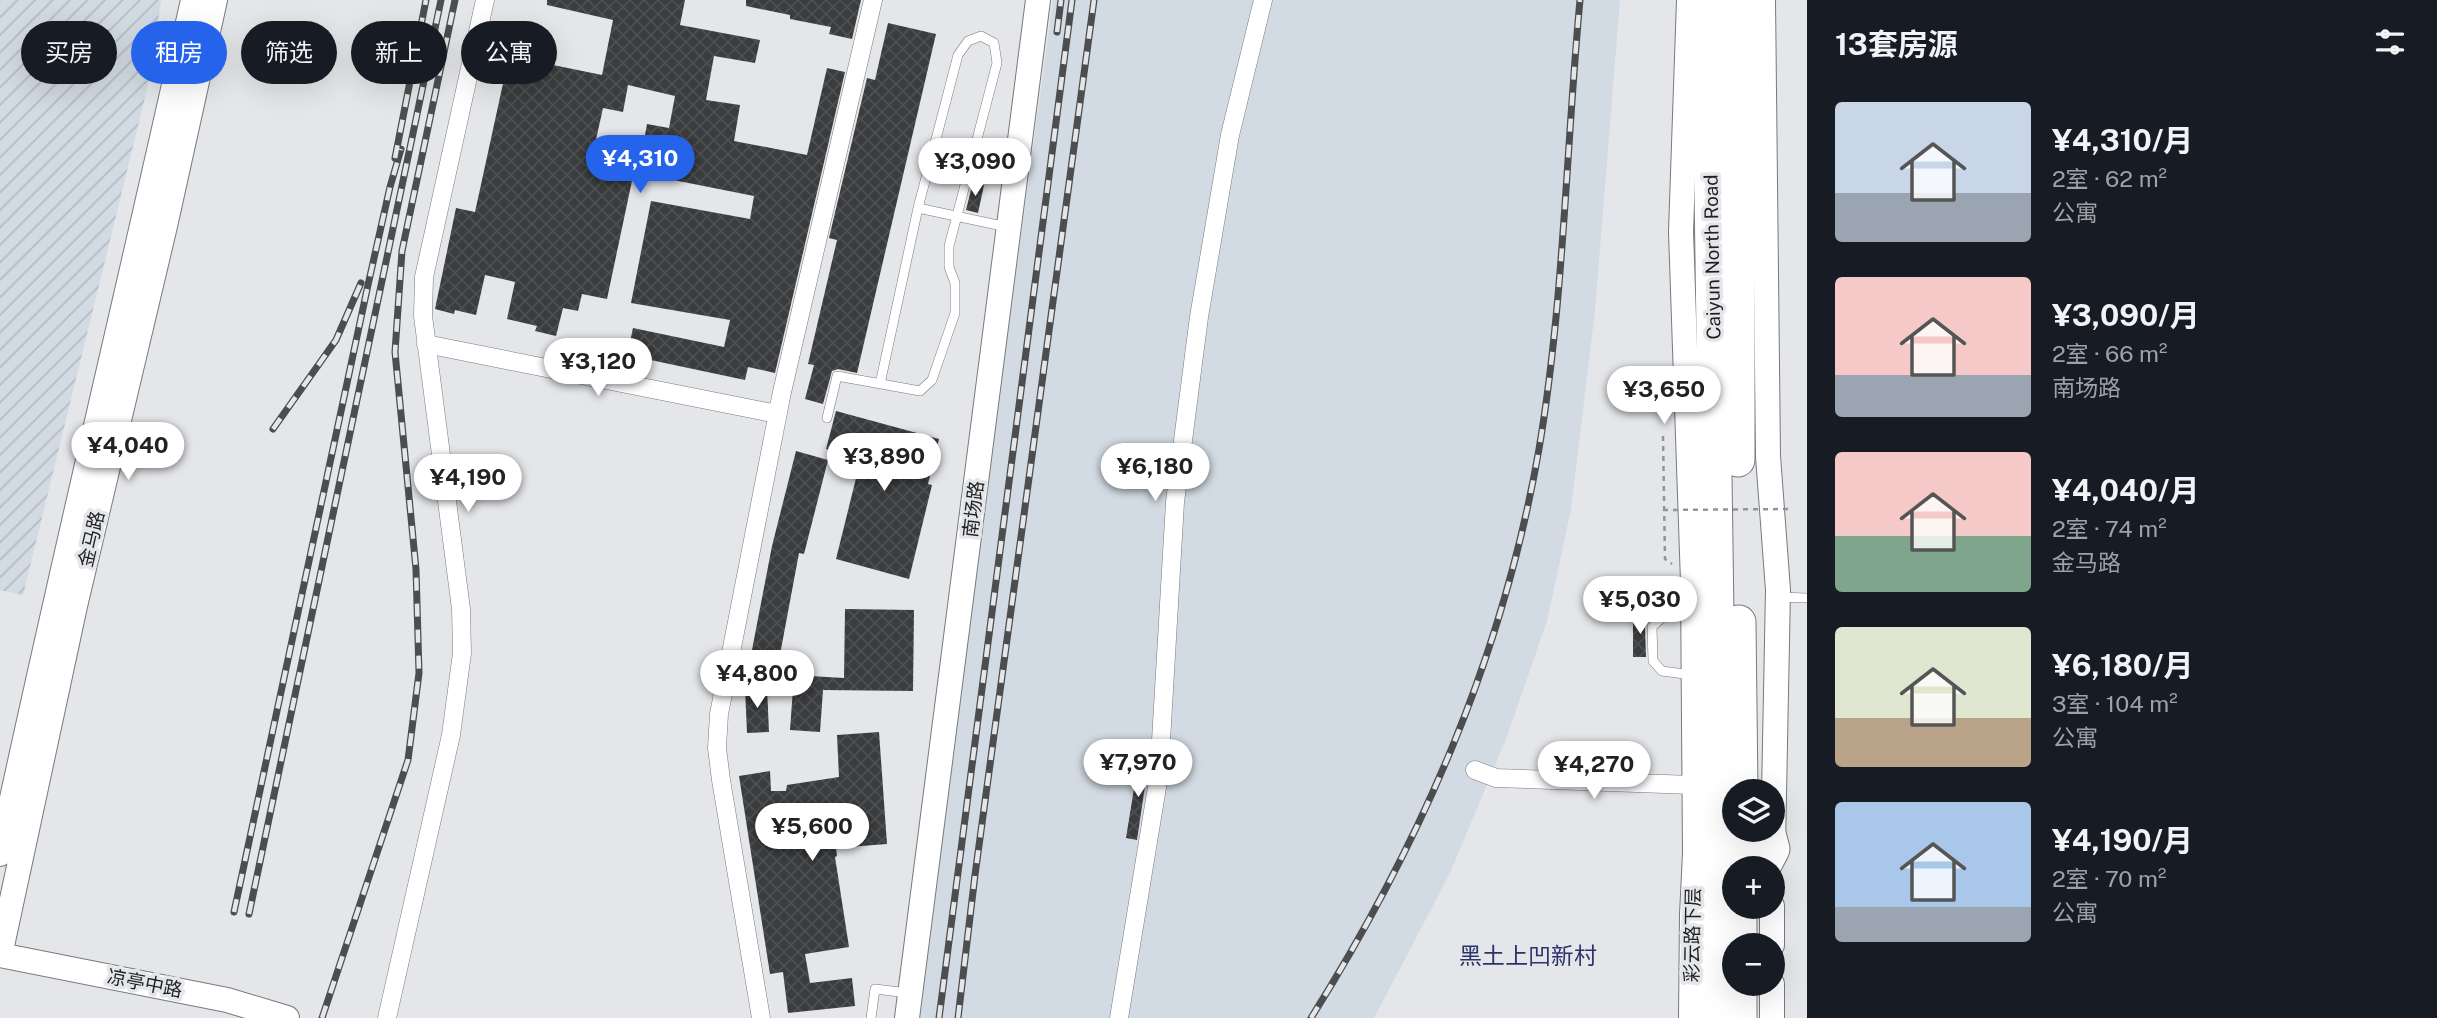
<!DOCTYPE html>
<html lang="zh">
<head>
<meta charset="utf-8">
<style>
  :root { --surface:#171b24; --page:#242831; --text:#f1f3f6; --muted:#9ea1a6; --accent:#2563eb }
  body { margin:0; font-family:"Public Sans","Noto Sans SC",sans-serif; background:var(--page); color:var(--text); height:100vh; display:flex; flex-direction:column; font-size:26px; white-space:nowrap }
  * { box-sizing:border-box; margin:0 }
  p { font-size:23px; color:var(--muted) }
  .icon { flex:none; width:38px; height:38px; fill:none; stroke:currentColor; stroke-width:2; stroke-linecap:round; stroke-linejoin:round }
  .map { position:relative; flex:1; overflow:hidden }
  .details { display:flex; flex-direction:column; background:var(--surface); width:630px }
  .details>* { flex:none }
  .banner { position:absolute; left:21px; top:21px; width:665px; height:63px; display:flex; gap:14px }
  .buttons { position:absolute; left:1722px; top:779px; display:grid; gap:14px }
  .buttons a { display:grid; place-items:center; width:63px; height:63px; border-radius:50%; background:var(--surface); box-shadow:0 7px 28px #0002; font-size:35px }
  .price { position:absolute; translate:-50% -60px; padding:0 16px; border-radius:24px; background:#fff; color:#222; font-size:23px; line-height:46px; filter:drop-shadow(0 2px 4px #0008) }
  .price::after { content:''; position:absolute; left:50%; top:42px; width:21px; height:16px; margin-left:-10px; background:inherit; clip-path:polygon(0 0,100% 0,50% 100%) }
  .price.selected { background:var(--accent); color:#fff }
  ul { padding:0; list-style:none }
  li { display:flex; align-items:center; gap:21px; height:175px; padding:0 28px }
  li span { display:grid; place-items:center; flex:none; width:196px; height:140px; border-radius:7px; color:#555 }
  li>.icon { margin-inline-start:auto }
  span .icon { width:84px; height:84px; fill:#fffc; stroke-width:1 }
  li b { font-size:30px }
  h2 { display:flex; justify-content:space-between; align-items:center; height:84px; padding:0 28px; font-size:30px }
  .chip { padding:0 24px; border-radius:32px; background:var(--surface); box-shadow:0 7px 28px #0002; font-size:24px; line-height:63px }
  .chip.selected { background:var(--accent); color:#fff }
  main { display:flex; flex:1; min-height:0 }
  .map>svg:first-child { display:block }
</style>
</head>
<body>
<main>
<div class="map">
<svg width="1807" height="1018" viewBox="0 0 1807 1018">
  <defs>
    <pattern id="industrial-furrows" width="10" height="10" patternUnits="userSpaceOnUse" patternTransform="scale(1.75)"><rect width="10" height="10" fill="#d2dae3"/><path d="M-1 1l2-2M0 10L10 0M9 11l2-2" fill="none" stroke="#b4bbc2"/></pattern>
    <pattern id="building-cross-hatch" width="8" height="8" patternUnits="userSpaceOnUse" patternTransform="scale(1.75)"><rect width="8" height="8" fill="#3a3c3e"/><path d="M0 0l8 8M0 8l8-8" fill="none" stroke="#4e4f51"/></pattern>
  </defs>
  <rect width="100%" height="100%" fill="#e4e6e9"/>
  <path fill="#d2dae3" d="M1053,0H1620L1595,310L1571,509L1547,621L1506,739L1450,873L1374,1018H913L948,774Z"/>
  <path fill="url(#industrial-furrows)" d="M0,0H161L151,73L23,595L0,590Z"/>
  <path fill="url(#building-cross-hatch)" d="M547,0H685L680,25L760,40L755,63L714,56L706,100L740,105L734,141L807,155L827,68L845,72L775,373L748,367L745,380L627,355L633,328L724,347L730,320L631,303L651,201L750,219L754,196L638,173L647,124L669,128L675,96L628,85L623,112L603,108L590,167L633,176L607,299L582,294L578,311L563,308L556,336L535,331L537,326L507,319L515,282L485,275L476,315L455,310L454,314L435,309L456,208L475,212L509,56L602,75L613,20L547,5Z
    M746,0H861L852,39L829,34L831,27L790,19V15L746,6Z
    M888,23L936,34L857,373L838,369L832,371L823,404L805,399L814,365L808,364L837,240L829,238L867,78L875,80Z
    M973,182L984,185L978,213L966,210Z
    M836,411L939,439L928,484L932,485L909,579L836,559L861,458L826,449Z
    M796,451L828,460L804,554L799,553L779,660L751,655L772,546Z
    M845,609L914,610L913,691L823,690L820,732L790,730L794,675L844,678Z
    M1633,617H1652L1645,627L1646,657H1633Z
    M767,687L769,732L747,733L745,688Z
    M879,732L887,844L836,848L837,856L835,857L849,947L805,954L810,983L852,978L855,1006L788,1013L783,972L770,974L739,776L770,771L771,791H786L787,785L839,777L837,735Z
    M1139,758L1149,759L1137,840L1126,838Z"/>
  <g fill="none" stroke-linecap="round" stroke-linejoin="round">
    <g stroke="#77797b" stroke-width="10">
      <path id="lane" d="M918,208L1007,227
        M827,418L837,376L920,391L932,380L955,313V283L949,267V246L997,63L994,43L981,36L968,41L958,55L918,208L880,384
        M1779,597L1807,598
        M1691,607L1665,615L1652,627L1653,661L1662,671L1692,675
        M871,1018L875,989L908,993"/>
    </g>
    <g stroke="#77797b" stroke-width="19">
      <path id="street" d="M426,344L777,414
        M1475,770L1496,778L1693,785
        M387,1018L451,735L462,653L461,609L423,316L424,277L485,0
        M761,1018L721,780L717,748L719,714L782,392L873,0
        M1119,1018L1159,775L1175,502L1199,317L1230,135L1263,0"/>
    </g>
    <g stroke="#77797b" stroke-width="26">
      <path id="secondary" d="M1689,0L1681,232L1693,582L1695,853L1692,915L1691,1018
        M1763,0L1768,456L1778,590L1773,846
        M0,854C61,568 130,285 193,0
        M1772,945V906
        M0,955L75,606L165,226L215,0
        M0,955L227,1000L287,1018
        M907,1018L1038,0
        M1772,1018V984"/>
    </g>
    <g stroke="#77797b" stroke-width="35">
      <path id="highway" d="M1711,0L1709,45L1717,617L1715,767L1716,1018
        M1738,0V460
        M1739,622L1741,791
        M1740,868L1741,830
        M1763,868L1773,849L1768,830
        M1740,945V906
        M1740,984V1018"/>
    </g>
    <path stroke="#929496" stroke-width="2.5" stroke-dasharray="5 5" stroke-linecap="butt" d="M1663,436L1665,559L1672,564"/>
    <use href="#lane" stroke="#fff" stroke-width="9"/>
    <use href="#street" stroke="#fff" stroke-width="18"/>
    <use href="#secondary" stroke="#fff" stroke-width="24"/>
    <use href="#highway" stroke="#fff" stroke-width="33"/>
    <g stroke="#4b4d4e" stroke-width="7">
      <path id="rail" d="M1057,32L1061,0
        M395,158L426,0
        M273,429L336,340L361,283
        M234,912L368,285L390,187L401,149
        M249,914L441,0
        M322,1018L408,760L419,673L416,569L395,352L402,251L455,0
        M939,1018L1072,0
        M958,1018L975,875L1094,0
        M1311,1018C1422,841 1503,656 1539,449C1564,301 1566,149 1580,0"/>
    </g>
    <use href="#rail" stroke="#e4e6e9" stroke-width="4.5" stroke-dasharray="13" stroke-linecap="butt"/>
    <path stroke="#929496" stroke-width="2.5" stroke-dasharray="5 5" stroke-linecap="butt" d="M1663,510L1789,509"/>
  </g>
  <g text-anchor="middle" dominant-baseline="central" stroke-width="7" stroke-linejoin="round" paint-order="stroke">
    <g font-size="19" fill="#1f2021" stroke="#e4e6e9">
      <text transform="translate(1712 257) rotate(-91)">Caiyun North Road</text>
      <text transform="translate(973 509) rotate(-83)">南场路</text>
      <text transform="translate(91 539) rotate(-77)">金马路</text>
      <text transform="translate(1692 935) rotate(-89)">彩云路下层</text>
      <text transform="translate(145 983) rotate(11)">凉亭中路</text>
    </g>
    <g font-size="23" fill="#2b326c" stroke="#e4e6e9">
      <text x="1528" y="955">黑土上凹新村</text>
    </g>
  </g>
</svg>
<div class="buttons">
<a><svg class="icon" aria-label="layers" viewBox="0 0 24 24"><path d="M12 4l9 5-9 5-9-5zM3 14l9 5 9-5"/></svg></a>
<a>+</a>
<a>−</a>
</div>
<b class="price selected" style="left:640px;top:195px">¥4,310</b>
<b class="price" style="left:975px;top:198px">¥3,090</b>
<b class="price" style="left:598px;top:398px">¥3,120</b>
<b class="price" style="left:1664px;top:426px">¥3,650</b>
<b class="price" style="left:128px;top:482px">¥4,040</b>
<b class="price" style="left:884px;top:493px">¥3,890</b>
<b class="price" style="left:1155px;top:503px">¥6,180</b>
<b class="price" style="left:468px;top:514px">¥4,190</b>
<b class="price" style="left:1640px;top:636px">¥5,030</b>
<b class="price" style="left:757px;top:710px">¥4,800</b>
<b class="price" style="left:1138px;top:799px">¥7,970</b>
<b class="price" style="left:1594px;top:801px">¥4,270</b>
<b class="price" style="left:812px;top:863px">¥5,600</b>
<div class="banner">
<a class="chip">买房</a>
<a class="chip selected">租房</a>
<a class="chip">筛选</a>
<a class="chip">新上</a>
<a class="chip">公寓</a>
</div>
</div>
<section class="details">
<h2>13套房源<svg class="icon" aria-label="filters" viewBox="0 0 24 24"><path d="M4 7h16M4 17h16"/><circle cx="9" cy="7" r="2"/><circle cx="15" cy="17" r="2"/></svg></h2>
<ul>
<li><span style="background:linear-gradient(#c9d6e8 65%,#9aa5b1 0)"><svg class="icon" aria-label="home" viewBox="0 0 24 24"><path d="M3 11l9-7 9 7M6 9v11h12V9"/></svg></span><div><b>¥4,310/月</b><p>2室 · 62 m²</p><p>公寓</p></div></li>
<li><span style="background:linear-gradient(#f6c9c9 70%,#9aa5b1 0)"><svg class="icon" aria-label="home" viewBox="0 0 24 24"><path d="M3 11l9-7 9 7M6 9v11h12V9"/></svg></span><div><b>¥3,090/月</b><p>2室 · 66 m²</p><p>南场路</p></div></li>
<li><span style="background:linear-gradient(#f6c9c9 60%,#7fa58c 0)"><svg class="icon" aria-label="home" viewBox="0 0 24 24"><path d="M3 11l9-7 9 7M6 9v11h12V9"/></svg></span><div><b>¥4,040/月</b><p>2室 · 74 m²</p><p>金马路</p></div></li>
<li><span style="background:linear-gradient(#dfe7d0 65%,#b9a48a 0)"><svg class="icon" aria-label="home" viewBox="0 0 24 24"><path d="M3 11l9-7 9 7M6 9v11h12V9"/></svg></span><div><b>¥6,180/月</b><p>3室 · 104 m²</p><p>公寓</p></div></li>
<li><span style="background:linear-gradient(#a9c7e8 75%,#9aa5b1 0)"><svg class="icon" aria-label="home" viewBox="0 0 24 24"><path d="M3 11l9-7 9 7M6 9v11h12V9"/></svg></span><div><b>¥4,190/月</b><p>2室 · 70 m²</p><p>公寓</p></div></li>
</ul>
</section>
</main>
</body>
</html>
